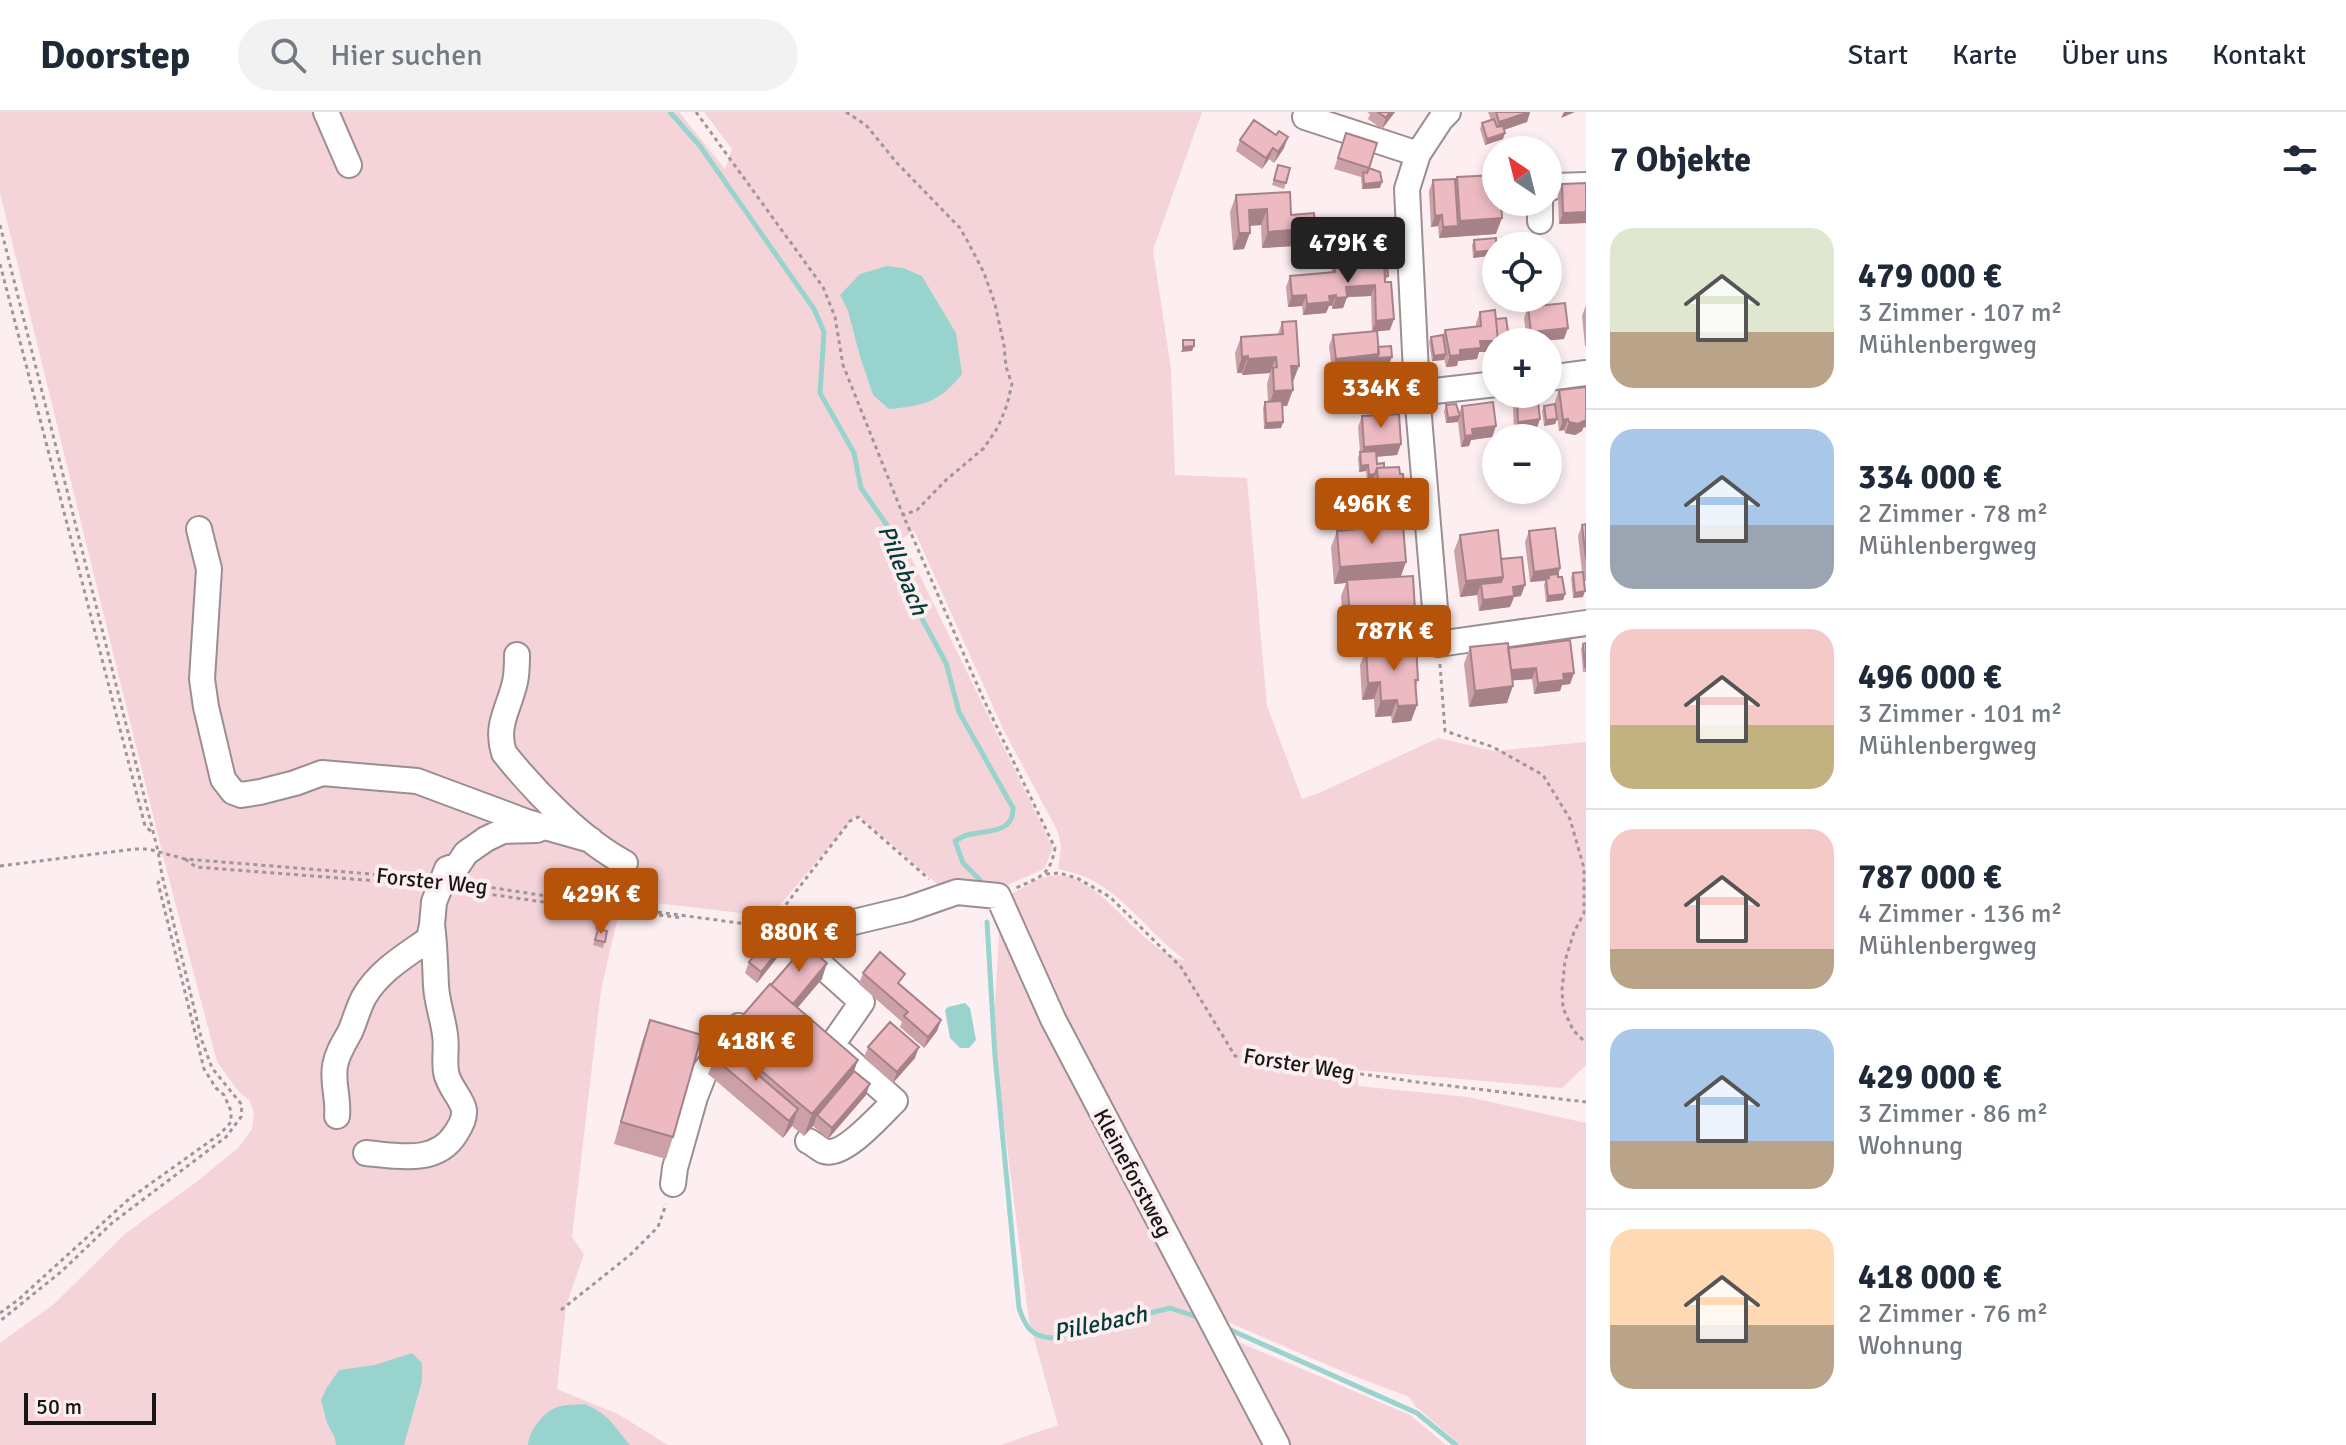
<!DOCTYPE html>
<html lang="de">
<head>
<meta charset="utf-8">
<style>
  :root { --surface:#fff; --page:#f2f2f3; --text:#1f2937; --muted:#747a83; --line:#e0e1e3; --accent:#b45309 }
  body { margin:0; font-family:Signika,sans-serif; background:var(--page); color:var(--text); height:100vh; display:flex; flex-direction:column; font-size:30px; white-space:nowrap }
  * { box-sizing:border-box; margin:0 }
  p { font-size:26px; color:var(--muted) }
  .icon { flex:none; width:44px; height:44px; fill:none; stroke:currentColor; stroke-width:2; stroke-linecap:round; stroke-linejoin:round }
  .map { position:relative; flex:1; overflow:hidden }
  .panel { display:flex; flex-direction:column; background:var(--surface); width:760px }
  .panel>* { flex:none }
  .needle { width:52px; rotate:325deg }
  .fabs { position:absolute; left:1482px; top:24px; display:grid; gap:16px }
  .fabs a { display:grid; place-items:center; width:80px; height:80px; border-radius:50%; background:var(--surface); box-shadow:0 4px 12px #0003; font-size:40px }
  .scale { position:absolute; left:24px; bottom:20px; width:132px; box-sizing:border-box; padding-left:8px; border:4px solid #1a1516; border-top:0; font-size:22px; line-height:28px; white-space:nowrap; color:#1a1516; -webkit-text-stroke:6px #fdeff1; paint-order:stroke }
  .price { position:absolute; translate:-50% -68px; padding:0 18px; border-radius:8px; background:var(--accent); color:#fff; font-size:26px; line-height:52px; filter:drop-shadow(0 2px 4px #0008) }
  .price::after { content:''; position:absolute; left:50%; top:48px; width:24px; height:18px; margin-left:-12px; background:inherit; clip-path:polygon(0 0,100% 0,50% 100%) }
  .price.selected { background:#222; color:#fff }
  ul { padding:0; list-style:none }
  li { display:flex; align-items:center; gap:24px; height:200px; padding:0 24px }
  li+li { border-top:2px solid var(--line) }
  li span { display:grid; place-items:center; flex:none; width:224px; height:160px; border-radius:24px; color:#555 }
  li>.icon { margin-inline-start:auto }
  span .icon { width:96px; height:96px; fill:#fffc; stroke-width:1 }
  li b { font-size:34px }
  h2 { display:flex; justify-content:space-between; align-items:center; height:96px; padding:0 24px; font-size:34px }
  header { display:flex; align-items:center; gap:48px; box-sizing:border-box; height:112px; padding:0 40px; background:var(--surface); border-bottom:2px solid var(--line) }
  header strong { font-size:38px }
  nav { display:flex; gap:44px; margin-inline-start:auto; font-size:28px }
  .search { width:560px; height:72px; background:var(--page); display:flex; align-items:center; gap:20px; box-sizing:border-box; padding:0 28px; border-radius:44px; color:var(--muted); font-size:30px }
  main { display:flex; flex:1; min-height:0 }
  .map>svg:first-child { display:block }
</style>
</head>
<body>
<header>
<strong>Doorstep</strong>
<div class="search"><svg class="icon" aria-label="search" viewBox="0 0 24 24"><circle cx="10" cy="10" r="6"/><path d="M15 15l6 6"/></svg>Hier suchen</div>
<nav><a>Start</a><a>Karte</a><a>Über uns</a><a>Kontakt</a></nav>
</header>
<main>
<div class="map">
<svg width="1586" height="1333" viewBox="0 0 1586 1333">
  <rect width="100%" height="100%" fill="#fdeff1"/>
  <path fill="#f5d4d9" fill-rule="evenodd" d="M0,0H679L725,57L732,37L704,0H1202L1153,138L1171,257L1175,363L1247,366L1267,594L1302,687L1319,681L1438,626L1494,639L1586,630V953L1562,976L1357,958L1358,974L1468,985L1586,1011V1333H1460L1415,1294L1409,1285L1344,1260L1216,1205L1058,904L1010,783C1022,777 1036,766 1049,764C1100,755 1136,839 1186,849C1151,824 1124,781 1083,764C1075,761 1066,759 1058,757L1061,734L1058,720L1003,617L914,418L902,427L1053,736L1044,757L993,779L944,778L860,705L855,704L774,800L757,803L622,787L601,878L572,1125L584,1142L566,1194L557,1277L618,1302L668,1333H0V1231L54,1192L126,1121L199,1068L238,1036L252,1017L254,1000L249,988L238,979L217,950L164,748L0,81ZM922,164L956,221L873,283L860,245L848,199L841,183Z
    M1000,806L1273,1333H1001L1058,1313L1029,1209L993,923Z
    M1227,1225L1410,1303L1446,1333H1285Z"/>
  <path fill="#99d3cd" d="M887,154L903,156L922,164L956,221L962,262C940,290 923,294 889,297L873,283L860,245L848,199L840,183L860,162Z
    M965,891L970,896L976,928L969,936H960L950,926L945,898L948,895Z
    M412,1241L422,1251V1269L404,1333H336L335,1326L327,1311L321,1288L326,1277L339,1258L375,1253Z
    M585,1292C611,1304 612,1312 630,1333H528C529,1320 541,1303 553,1297C561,1292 575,1293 585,1292Z"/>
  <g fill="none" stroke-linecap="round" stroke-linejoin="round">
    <path stroke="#99d3cd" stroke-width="5" d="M670,0L700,34L814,197L824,220L820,281L854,341L861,376L889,416L906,477L946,551L959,600L1013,696C1014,722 985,718 967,723C963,724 959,727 955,729L963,751L980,768
      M987,810L995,944L1019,1196C1025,1214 1031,1225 1052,1226L1170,1196L1200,1206
      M1224,1215L1417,1301L1456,1333"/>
    <g stroke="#9b8e90" stroke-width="28">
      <path id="minor" d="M326,0L349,53
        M1448,0L1441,7L1418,42L1407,77L1417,281L1438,532L1586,511
        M1305,5L1418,42
        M1548,77L1555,74L1586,73
        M1540,109V90
        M1548,266L1586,261
        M1417,281L1496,272
        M199,417L209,457L202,567L206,595L223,667L233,680L241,683L260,680L295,671L322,661L417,669L527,710L591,728
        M517,543C517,551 517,561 515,570C509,597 495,613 504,641C535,680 582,728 625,751
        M432,813L434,790L447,757L458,753L466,741L486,727L503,719L537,718
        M773,818L787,826L908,797L957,780L998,784L1053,907L1277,1333
        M802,836L862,890L832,933L895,989C881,1002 844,1046 824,1039C819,1037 813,1031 808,1029
        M337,1004C339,987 332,970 335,954C337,941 344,931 350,920C355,909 358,896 364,885C379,859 405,844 429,827L432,813C435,834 435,853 436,874C437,891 443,906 445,923C447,935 444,947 446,960C448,974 462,986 464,998C465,1007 460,1015 456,1021C437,1053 397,1044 366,1041
        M673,1072L675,1056L695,985L706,957L739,914"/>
    </g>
    <path stroke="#a09698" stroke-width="3" stroke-dasharray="4 4" stroke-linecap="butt" d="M696,0L823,175L835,205L843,253L903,403L983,586L1055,736C1050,764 1040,765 1016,776
      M846,0L866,13L897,51L960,116L968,130L984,161L995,192L1004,233L1006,255L1012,272L1007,293L998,315L984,336L946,368L917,398L903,403
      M0,113L158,739L162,763L202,929L212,956L242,993L241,1005L226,1025L112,1111L62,1159L0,1209
      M0,152L145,714L153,721
      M1440,552L1445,619L1493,635L1543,663L1570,707L1584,756V801L1574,820L1565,849L1562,878L1563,896L1573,918L1586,931
      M185,747L196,755L417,772
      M0,754L135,737H148L185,747L421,766
      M1046,762L1059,761L1077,766L1110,785L1181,855L1235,944L1417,970L1586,990
      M468,772L612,794L754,813
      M461,778L598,798H618L683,806
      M781,799L850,709L858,705L929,767
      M596,817L612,794L619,770
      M561,1198L630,1143L658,1115L666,1092
      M0,1201L18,1188L129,1087L220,1022L231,1010V999L224,983L216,976L204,957L158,771L161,765"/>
    <use href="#minor" stroke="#fff" stroke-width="24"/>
  </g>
  <path fill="#cca0a7" d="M1367,0H1395L1382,17L1368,7L1370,2Z
    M1488,0H1530L1527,10L1504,18L1503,27L1485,33L1480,17L1482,11L1491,8Z
    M1346,21L1369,56L1380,76L1362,77L1361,65L1334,57Z
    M1240,28L1284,36L1274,51L1269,47L1262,57L1236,39Z
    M1278,53L1290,56L1284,77L1272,73Z
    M1457,65L1496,122L1439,126L1438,114L1431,115L1429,79L1433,68L1455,71Z
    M1586,71V111L1559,112L1558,83L1562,72Z
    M1236,83L1291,103L1310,133L1262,136L1261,113L1250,114L1244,137L1233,138L1230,100Z
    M1344,119L1365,134L1363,140L1343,141L1342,125Z
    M1474,128L1496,134L1495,143L1473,146L1472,133Z
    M1334,150L1384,153L1388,164L1385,169L1390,218L1372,220L1371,184L1347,185L1343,196L1332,197V194H1329L1326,201L1303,203L1302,194L1288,195L1286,175L1290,164L1331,161Z
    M1586,193V234H1585L1582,204Z
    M1528,195L1564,227L1527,230L1524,206Z
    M1480,200L1496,230V238L1494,240H1479L1477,247L1458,249L1457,254L1446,255L1444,246V248L1432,249L1429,230L1431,225L1443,223L1445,218L1476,214V211Z
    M1282,210L1292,270L1287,294H1282L1283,310L1281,316L1264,317L1263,296L1265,290H1268L1267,272L1270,261L1242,263V261H1237L1235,241L1241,225L1278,222Z
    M1333,223L1378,235L1390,250L1376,251L1375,253L1332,258L1329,234Z
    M1559,278L1583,316L1582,319L1575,323L1565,321L1564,318L1559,319L1555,289Z
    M1517,284L1540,307L1536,318L1514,321L1513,295Z
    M1393,285L1408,300L1392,302L1391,290Z
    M1446,293L1459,301L1462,294L1496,314L1492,325L1471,328L1469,334L1461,335L1458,310L1446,311L1444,299Z
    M1544,294L1557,307L1555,312L1544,314L1542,299Z
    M1362,304L1401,332L1397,343L1376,345L1377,352L1400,362L1405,388L1398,406L1376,407L1373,367L1367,368L1366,359L1359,360L1358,346L1360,340L1358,315Z
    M1586,412V469H1584L1583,485L1573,486L1571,466L1573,461L1582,460L1578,424L1582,413Z
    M1337,419L1401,464L1409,515L1344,520L1341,484L1346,471L1334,472L1331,435Z
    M1529,419L1560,456L1558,465L1565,482L1563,488L1546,490L1544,472L1546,469L1530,470L1525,430Z
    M1460,423L1501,447L1521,484L1514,485L1510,495L1479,499L1477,483L1460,485L1454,439Z
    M1369,521L1390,535L1418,568L1416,575L1417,593L1411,609L1392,611L1391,604L1375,605L1374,587L1362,588L1360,553L1366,537H1368L1367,526Z
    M1586,531V560H1583L1581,537L1583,532Z
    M1470,535L1508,536L1574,561L1570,572L1562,573L1560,579L1534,582L1532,567L1512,568L1507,591L1469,595L1464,552Z
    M598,817L607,819L603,836L593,833Z
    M777,846L757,871L745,861L749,850Z
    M863,861L901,873L941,908L937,919L924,936L900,915L902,910L859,872Z
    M822,867L797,896L854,959L866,983L828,1027L813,1014L804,1024L792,1014L783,1026L708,962L723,926L771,873Z
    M650,908L673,1025L666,1047L614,1032L642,930Z
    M868,935L915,946L893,971L864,946Z"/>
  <path fill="#a68288" d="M1390,0H1395L1382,17L1386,6Z
    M1530,0L1527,10L1495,21L1499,10Z
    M1564,0H1575L1561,6Z
    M1505,21L1503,27L1485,33L1487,27Z
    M1288,25L1284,36L1274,51L1278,40Z
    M1273,36L1269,47L1262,57L1266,46Z
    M1382,70L1380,76L1362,77L1364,72Z
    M1267,97L1261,113L1243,114L1249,98Z
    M1586,100V111L1559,112L1563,101Z
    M1442,103L1438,114L1431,115L1435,104Z
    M1502,106L1496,122L1439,126L1443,115L1458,114L1460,109Z
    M1315,116L1310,133L1262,136L1268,120Z
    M1239,121H1250L1244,137L1233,138Z
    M1365,134L1363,140L1343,141L1345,136Z
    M1496,138L1495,143L1473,146L1475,140Z
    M1375,173L1371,184L1347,185L1343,196L1332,197L1336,186L1346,175Z
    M1306,183L1302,194L1288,195L1292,184Z
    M1336,183L1332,194H1329L1326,201L1303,203L1307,192L1329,184Z
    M1394,207L1390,218L1372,220L1376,209Z
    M1568,216L1564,227L1527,230L1531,220Z
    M1480,229H1498L1496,230V238L1494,240H1479L1477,247L1458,249L1457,254L1446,255L1450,244Z
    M1194,234L1192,239L1181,240L1183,235Z
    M1379,242L1392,245L1390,250L1376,251L1375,253L1332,258L1336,247Z
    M1446,242L1444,248L1432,249L1434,244Z
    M1248,244L1242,261H1237L1242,245Z
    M1276,245L1270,261L1242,263L1248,247Z
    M1291,254H1299L1293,270Z
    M1293,278L1287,294L1268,295L1274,279Z
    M1410,295L1408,300L1392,302L1394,297Z
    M1460,304L1458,310L1446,311L1448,306Z
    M1586,305V315L1583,316L1582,319L1575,323L1565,321L1569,310Z
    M1540,307L1536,318L1514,321L1518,310Z
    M1557,307L1555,312L1544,314L1546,308Z
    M1568,307L1564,318L1559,319L1563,308Z
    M1283,310L1281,316L1264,317L1266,311Z
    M1496,314L1492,325L1471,328L1469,334L1461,335L1465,324L1472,317Z
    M1401,332L1397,343L1360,346L1364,335Z
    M1368,353L1366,359L1359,360L1361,354Z
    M1375,362L1373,367L1367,368L1369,363Z
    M1402,388H1405L1398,406L1376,407L1380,396Z
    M1406,450L1400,467L1347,468L1346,471L1334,472L1340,455Z
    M1560,456L1556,467L1549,463L1547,468L1530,470L1534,460Z
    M1503,465L1497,481L1481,472L1477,483L1460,485L1466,469Z
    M1525,473L1521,484L1514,485L1510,495L1479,499L1483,488L1513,475Z
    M1585,479L1583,485L1573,486L1575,481Z
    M1565,482L1563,488L1546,490L1548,484Z
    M1415,499L1409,515L1344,520L1350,503Z
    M1536,556L1532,567L1504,569L1508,558Z
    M1574,561L1570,572L1562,573L1560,579L1534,582L1538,571L1563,562Z
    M1380,570L1374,587L1362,588L1368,571Z
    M1513,574L1507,591L1469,595L1475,579Z
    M1397,588L1391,604L1375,605L1381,589Z
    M1417,593L1411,609L1392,611L1398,594Z
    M781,835L777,846L757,871L761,860Z
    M827,851L822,867L783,913L789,897Z
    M941,908L937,919L924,936L928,925Z
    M919,935L915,946L893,971L897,960Z
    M858,948L850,970L817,1003L813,1014L804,1024L812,1002Z
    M870,972L866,983L828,1027L832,1016Z
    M798,997L792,1014L783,1026L789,1009Z"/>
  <path fill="#edbac2" stroke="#a68288" stroke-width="2" d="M1378,0H1390L1386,6Z
    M1496,0H1529L1499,10Z
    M1494,7L1497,15L1503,14L1505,21L1487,27L1482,11Z
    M1254,8L1276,23L1279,19L1288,25L1278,40L1273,36L1266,46L1240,28Z
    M1346,21L1377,31L1369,56L1338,46Z
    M1278,53L1290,56L1286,71L1274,68Z
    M1369,56L1380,60L1382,70L1364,72L1363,60L1367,61Z
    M1496,63V90H1501L1502,106L1460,109L1457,65Z
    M1455,67L1458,114L1443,115L1442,103L1435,104L1433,68Z
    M1586,71V100L1563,101L1562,72Z
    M1290,80L1291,103L1314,101L1315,116L1268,120L1267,97L1249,98L1250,121H1239L1236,83Z
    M1364,118L1365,134L1345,136L1344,119Z
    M1496,126V138L1475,140L1474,128Z
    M1384,147L1385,170H1391L1394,207L1376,209L1375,173L1346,175L1347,185L1336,186V183L1329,184L1330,190L1307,192L1306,183L1292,184L1290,164L1335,160L1334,150Z
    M1387,152L1388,164H1385L1384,153Z
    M1565,191L1568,216L1531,220L1528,195Z
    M1495,198L1498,229H1480L1481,236L1460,238V243L1450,244L1445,218L1481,214L1480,200Z
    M1506,206L1508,220L1525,218L1527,230H1498L1496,207Z
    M1296,209L1299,254H1291L1293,278L1274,279L1273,256L1277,255L1276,245L1248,247V244L1242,245L1241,225L1283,222L1282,210Z
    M1377,219L1379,242L1336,247L1333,223Z
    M1443,223L1446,242L1434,244L1431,225Z
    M1183,228H1194V234L1183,235Z
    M1391,234L1392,245L1378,246V235Z
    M1586,275V308L1578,312L1569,310L1568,307L1563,308L1559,278Z
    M1537,282L1540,307L1518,310L1517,284Z
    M1409,283L1410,295L1394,297L1393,285Z
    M1282,289L1283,310L1266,311L1265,290Z
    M1493,290L1496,314L1472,317L1473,323L1465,324L1462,294Z
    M1456,292L1460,304L1448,306L1446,293Z
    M1555,292L1557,307L1546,308L1544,294Z
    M1399,302L1401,332L1364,335L1362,304Z
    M1376,339L1377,352L1384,351V356H1377L1375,362L1369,363L1368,353L1361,354L1360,340Z
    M1399,355L1400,362H1403L1405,388H1402V395L1380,396L1377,356Z
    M1586,412V447L1582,413Z
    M1403,413L1406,450L1340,455L1337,419Z
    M1555,416L1560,456L1534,460L1529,419Z
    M1498,418L1503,465L1466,469L1460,423Z
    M1522,445L1525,473L1513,475L1514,484L1483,488L1481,472L1501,470L1503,465L1501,447Z
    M1583,460L1585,479L1575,481L1573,461Z
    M1558,462V465H1562L1565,482L1548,484L1546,467L1549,466V463Z
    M1413,464L1415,499L1350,503L1347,468Z
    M1389,519L1390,535L1370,537L1369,521Z
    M1570,528L1574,561L1563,562L1564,568L1538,571L1536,556L1511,558L1508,536Z
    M1508,531L1513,574L1475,579L1470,535Z
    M1586,531V554L1585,555L1583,532Z
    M1416,533L1418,568H1415L1417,593L1398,594L1397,588L1381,589L1380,570L1368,571L1366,537Z
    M598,817L607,819L605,830L595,828Z
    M769,825L781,835L761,860L749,850Z
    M806,833L827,851L793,892L771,873Z
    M880,840L905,862L898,871L941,908L928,925L904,904L908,900L863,861Z
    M770,872L858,948L812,1002L723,926Z
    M650,908L702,923L673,1025L621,1010Z
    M890,910L919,935L897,960L868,935Z
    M724,934L798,997L789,1009L714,946Z
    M854,959L870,972L832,1016L817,1003Z"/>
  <g text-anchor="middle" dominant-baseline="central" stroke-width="8" stroke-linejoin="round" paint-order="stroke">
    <g font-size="22" fill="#1a1516" stroke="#fdeff1">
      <text transform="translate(432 769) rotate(6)">Forster Weg</text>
      <text transform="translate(1299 952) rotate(9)">Forster Weg</text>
      <text transform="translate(1133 1061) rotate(62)">Kleineforstweg</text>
    </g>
    <g font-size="24" font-style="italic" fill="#023b38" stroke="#fdeff1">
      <text transform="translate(903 458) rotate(68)">Pillebach</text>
      <text transform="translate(1100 1211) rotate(-12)">Pillebach</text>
    </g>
  </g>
</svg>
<div class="fabs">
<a><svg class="needle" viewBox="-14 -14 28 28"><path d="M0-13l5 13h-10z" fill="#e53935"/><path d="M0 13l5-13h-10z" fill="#747a83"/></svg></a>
<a><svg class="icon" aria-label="locate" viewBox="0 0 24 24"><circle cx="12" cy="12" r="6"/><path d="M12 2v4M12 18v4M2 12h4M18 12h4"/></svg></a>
<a>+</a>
<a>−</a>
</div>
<div class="scale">50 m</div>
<b class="price selected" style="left:1348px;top:173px">479K €</b>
<b class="price" style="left:1381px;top:318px">334K €</b>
<b class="price" style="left:1372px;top:434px">496K €</b>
<b class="price" style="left:1394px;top:561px">787K €</b>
<b class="price" style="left:601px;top:824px">429K €</b>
<b class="price" style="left:799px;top:862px">880K €</b>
<b class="price" style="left:756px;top:971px">418K €</b>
</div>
<section class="panel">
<h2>7 Objekte<svg class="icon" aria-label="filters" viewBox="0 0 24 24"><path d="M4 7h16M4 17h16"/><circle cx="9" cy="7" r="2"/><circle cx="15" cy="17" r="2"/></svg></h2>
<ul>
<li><span style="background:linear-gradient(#dfe7d0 65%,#b9a48a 0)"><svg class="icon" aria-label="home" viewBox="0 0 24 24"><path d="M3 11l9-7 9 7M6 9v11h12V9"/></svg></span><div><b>479 000 €</b><p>3 Zimmer · 107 m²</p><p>Mühlenbergweg</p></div></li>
<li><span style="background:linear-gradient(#a9c7e8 60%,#9aa5b1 0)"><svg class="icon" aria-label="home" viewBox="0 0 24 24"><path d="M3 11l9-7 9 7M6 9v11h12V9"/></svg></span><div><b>334 000 €</b><p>2 Zimmer · 78 m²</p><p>Mühlenbergweg</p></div></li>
<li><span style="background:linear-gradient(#f6c9c9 60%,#c2b280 0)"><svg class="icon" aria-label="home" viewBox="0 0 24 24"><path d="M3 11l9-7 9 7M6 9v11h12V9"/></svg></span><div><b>496 000 €</b><p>3 Zimmer · 101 m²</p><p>Mühlenbergweg</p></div></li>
<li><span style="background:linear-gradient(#f6c9c9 75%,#b9a48a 0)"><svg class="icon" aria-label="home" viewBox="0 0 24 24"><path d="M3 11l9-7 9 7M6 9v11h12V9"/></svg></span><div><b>787 000 €</b><p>4 Zimmer · 136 m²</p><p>Mühlenbergweg</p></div></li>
<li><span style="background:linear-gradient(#a9c7e8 70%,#b9a48a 0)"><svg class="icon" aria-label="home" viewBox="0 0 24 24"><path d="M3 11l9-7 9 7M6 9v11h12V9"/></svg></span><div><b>429 000 €</b><p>3 Zimmer · 86 m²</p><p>Wohnung</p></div></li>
<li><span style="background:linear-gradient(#ffd9b3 60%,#b9a48a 0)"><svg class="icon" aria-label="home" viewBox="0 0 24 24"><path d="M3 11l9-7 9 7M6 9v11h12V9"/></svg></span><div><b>418 000 €</b><p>2 Zimmer · 76 m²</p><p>Wohnung</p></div></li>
</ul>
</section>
</main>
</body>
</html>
